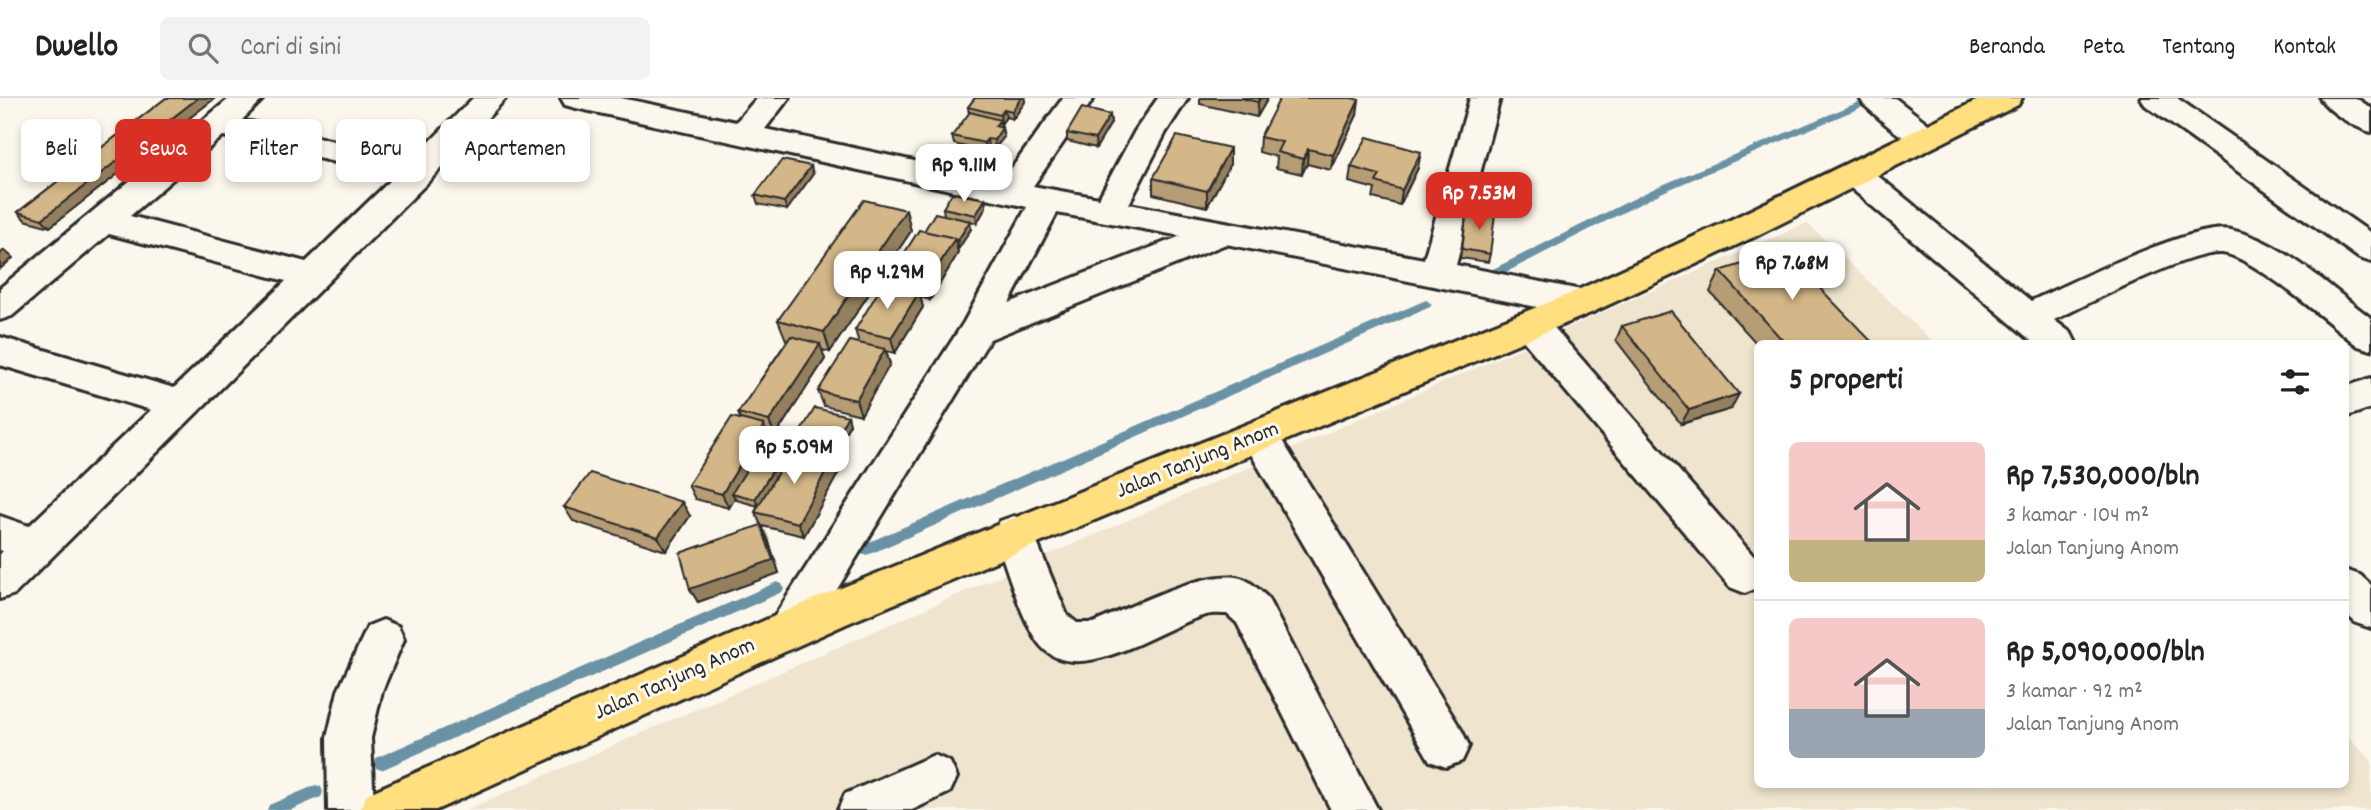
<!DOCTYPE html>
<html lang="id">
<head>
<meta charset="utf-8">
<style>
  :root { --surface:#fff; --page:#f2f2f2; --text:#222; --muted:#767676; --line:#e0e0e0; --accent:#d93025 }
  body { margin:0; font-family:Dekko,sans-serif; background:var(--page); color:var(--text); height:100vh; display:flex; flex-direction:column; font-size:26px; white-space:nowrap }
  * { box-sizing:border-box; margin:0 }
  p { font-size:23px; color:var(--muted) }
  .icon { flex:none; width:38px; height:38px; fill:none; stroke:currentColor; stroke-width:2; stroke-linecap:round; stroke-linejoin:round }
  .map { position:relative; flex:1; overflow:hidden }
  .details { position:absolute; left:1754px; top:242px; width:595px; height:448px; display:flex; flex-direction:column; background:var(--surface); border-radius:10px; box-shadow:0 4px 10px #0003 }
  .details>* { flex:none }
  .hud { position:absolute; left:21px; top:21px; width:665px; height:63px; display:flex; gap:14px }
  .price { position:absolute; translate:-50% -60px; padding:0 16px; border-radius:14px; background:#fff; color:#222; font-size:23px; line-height:46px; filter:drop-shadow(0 2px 4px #0008) }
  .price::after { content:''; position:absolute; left:50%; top:42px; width:21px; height:16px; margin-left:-10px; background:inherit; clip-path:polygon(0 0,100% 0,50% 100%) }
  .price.current { background:var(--accent); color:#fff }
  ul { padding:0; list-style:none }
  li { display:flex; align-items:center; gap:21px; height:175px; padding:0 35px }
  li+li { border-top:2px solid var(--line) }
  li span { display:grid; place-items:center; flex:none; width:196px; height:140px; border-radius:10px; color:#555 }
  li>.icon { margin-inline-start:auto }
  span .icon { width:84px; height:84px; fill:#fffc; stroke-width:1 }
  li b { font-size:30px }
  h2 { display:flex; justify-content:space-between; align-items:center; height:84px; padding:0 35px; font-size:30px }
  .pill { padding:0 24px; border-radius:10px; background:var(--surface); box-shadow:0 4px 10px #0003; font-size:24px; line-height:63px }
  .pill.current { background:var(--accent); color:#fff }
  header { display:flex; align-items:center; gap:42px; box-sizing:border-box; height:98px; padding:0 35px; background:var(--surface); border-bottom:2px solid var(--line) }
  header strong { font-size:33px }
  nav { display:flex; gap:38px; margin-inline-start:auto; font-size:24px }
  .search { width:490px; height:63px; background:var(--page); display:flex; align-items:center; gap:18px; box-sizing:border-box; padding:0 24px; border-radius:10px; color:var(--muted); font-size:26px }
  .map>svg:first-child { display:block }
</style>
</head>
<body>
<header>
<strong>Dwello</strong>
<div class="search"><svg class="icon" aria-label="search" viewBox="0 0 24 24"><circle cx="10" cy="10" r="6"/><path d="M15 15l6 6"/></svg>Cari di sini</div>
<nav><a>Beranda</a><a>Peta</a><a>Tentang</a><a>Kontak</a></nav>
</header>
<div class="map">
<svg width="2371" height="712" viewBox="0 0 2371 712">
  <rect width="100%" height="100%" fill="#fbf7ec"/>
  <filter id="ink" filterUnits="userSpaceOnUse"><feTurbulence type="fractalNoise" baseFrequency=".0143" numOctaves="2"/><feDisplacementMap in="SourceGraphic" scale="14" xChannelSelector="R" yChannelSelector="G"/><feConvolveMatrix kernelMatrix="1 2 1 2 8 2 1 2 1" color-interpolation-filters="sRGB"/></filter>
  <g filter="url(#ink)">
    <path fill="#efe4ce" d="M1807,125L1934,245H1757V686H2345V637L2371,662V712H466Z"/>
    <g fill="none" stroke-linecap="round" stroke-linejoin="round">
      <path fill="#6b92a5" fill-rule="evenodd" d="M1859,4L1864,7L1862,9L1663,94L1491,182H1483L1482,179L1483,176L1655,90Z
        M1426,202L1432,206L1430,209L870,456L865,457L860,456L859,452L860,448Z
        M777,484L782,486L784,490L782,494L386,670L381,672L376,670L374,665L376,660Z
        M316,687L321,689L323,694L321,699L291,712H267L269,707Z"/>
      <g stroke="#2b2b2b" stroke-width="6">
        <path id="minor" d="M230,0H264L242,22L413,61L473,0H506L431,81L15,496L0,501V456L3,453L0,452V418L29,428L151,312L0,267V239L174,290L286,183L109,136L12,218L0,222V190ZM223,38L395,78L306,164L130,118Z
          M561,0H621L736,24L757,0H789L765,31L1003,82L1063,0H1094L1033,88L1099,100L1135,33L1158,0H1188L1166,34L1129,106L1424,161L1470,0H1500L1456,167L1581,192L1593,196L1599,205L1593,214L1581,218L1226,146L990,241L806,542L791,548L776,542L770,529L776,516L964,224L1027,109L576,10L565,7ZM1057,115L1181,138L1009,205Z
          M1860,0H1895L1936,32L1941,39L1936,46C1909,53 1884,23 1864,7Z
          M2141,0H2177L2371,135V164L2359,160L2145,7Z
          M2320,0H2356L2371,10V34C2354,29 2330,15 2320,0Z
          M1856,66L1867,69L2031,203C2070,185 2194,124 2231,132C2284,144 2329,189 2371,220V252L2358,248C2331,227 2253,158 2222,155C2190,152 2088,206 2054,222L2071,235L2076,245H2034L1845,85L1840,77L1845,69Z
          M1530,213L1543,217L1757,462V490L1745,495L1730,489L1517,235L1512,226L1517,217Z
          M2371,280V310L2345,319V289Z
          M1260,324L1273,328L1462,633L1469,648L1462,663L1446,669L1430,663L1241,339L1247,328Z
          M1014,418L1028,423L1067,517L1077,525H1093C1129,510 1198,474 1236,479C1249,481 1258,491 1267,499L1378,712H1331L1237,525L1227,516C1221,516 1213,515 1206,517C1161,528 1071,599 1035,540C1019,514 1005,465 994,435L1000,423Z
          M2345,472L2360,477L2371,487V530L2356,525L2345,515Z
          M383,522L398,528L404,541L382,593L371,640L374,712H328L327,640L338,593L368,528Z
          M934,657L950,664L957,679L950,694L912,712H838L845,696Z"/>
      </g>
      <g stroke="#2b2b2b" stroke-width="6">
        <path id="major" d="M1982,0H2022L2018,7L1754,139L1593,214L846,526L436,712H360L367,696L816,500L1569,196L1730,122Z"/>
      </g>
      <use href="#minor" fill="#fbf7ec" fill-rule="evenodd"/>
      <use href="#major" fill="#ffdf80" fill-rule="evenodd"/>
    </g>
    <path fill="#b69d75" stroke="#2b2b2b" stroke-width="2" d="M166,0H215L50,129L25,122L18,114Z
      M975,0H1025V4L1013,21L1006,19L1001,26L1004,39L995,50L988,49L985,54L954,46L952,38L969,16L968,9Z
      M1200,0H1268L1257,19L1200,6Z
      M1110,17L1111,25L1096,50L1067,43V35Z
      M1357,17L1331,72L1307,66L1302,76L1276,70L1277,59L1259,54L1260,39Z
      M1230,50V66L1207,109L1153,96V80Z
      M1351,69L1418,70L1400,107L1373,100L1375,91L1349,84Z
      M813,76L787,112L758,106L755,97Z
      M985,101L986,109L977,125L970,123L971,131L959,150H957L958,155L930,202L920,199L923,209L895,255L886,253L890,266L861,317L824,308L818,293L859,245L855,232L893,188L890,178L924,133L944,117L943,110Z
      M906,112L911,133L830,254L822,252L825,261L775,338L767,336L768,337L791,343L794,351L833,360L839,374L804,438L762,428L768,441L779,475L698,504L690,491L761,427L755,414L758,408L736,402L735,400L729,410L695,401L688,387L741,322L738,315L787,243L786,242L778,222Z
      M1467,112L1490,156L1488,164L1460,160Z
      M1720,173L1871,243L1870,245H1757V246L1710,194Z
      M1622,228L1731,311L1681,326L1616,242Z
      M848,318L850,326L832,357L799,348L796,341Z
      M564,409L690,418L666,453L573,423Z"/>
    <path fill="#94805f" stroke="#2b2b2b" stroke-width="2" d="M198,0H215L50,129L42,121Z
      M1021,0H1025V4L1013,21L1012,13Z
      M1260,0H1268L1257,19L1258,4Z
      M1359,2L1357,17L1331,72L1333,57Z
      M1004,11L1006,19L1001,26L1000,17Z
      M1110,17L1111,25L1096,50L1095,41Z
      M1000,22L1001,30L995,28Z
      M1002,30L1004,39L995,50L994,42Z
      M987,41L988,49L985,54L984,45Z
      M1230,50V66L1207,109V93Z
      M1308,51L1307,66L1302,76L1303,61Z
      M1421,54L1418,70L1400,107L1402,92Z
      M811,68L813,76L787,112L784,104Z
      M985,101L986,109L977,125L976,117Z
      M906,112L911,133L830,254L824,234Z
      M970,123L971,131L959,150L958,142Z
      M955,140L958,155L930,202L927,187Z
      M4,152L13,160L0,171V156Z
      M919,194L923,209L895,255L891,240Z
      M820,246L825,261L775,338L769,323Z
      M885,251L890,266L861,317L856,302Z
      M1739,296L1731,311L1681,326L1689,312Z
      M848,318L850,326L832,357L829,349Z
      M764,327L770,342L732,395L735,400L729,410L722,396Z
      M791,343L794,351L759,409L755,401Z
      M833,360L839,374L804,438L798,425Z
      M682,404L690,418L666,453L658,439Z
      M761,427L768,441L779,475L698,504L690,491Z"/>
    <path fill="#d4b788" stroke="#2b2b2b" stroke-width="2" d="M166,0H198L42,121L18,114Z
      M975,0H1021L1012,13L1004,11L1000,17L968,9Z
      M1241,0H1260L1258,4Z
      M1280,0H1352L1359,2L1333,57L1308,51L1303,61L1277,54L1282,44L1260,39Z
      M1082,10L1110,17L1095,41L1067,35Z
      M970,14L1000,22L995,28L1002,30L994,42L987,41L984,45L952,38Z
      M1177,38L1230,50L1207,93L1153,80Z
      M1367,39L1421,54L1402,92L1376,84L1380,77L1351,69Z
      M782,62L811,68L784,104L755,97Z
      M952,95L985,101L976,117L943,110Z
      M864,102L906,112L824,234L778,222Z
      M1467,112L1495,116L1490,156L1462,151Z
      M935,115L970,123L958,142H955V140L924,133Z
      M919,132L955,140L927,187L890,178Z
      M1784,153L1871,243L1865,245H1785L1720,173Z
      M883,186L919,194L891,240L855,232Z
      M1671,213L1739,296L1689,312L1622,228Z
      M791,238L820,246L769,323L738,315Z
      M850,243L885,251L856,302L818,293Z
      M815,310L848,318L829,349L796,341Z
      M732,319L764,327L722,396L688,387Z
      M768,337L791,343L755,401L732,395Z
      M792,350L833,360L798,425L755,414Z
      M590,375L682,404L658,439L564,409Z
      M761,427L773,462L690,491L680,455Z"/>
  </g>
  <g text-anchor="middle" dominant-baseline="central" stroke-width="6" stroke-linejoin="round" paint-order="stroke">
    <g font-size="23" fill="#2b2b2b" stroke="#fbf7ec">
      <text transform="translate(1198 363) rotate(-22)">Jalan Tanjung Anom</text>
      <text transform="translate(675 582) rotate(-24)">Jalan Tanjung Anom</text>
    </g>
  </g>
</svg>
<b class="price" style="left:964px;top:106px">Rp 9.11M</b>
<b class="price current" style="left:1479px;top:134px">Rp 7.53M</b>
<b class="price" style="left:1792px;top:204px">Rp 7.68M</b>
<b class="price" style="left:887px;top:213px">Rp 4.29M</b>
<b class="price" style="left:794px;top:388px">Rp 5.09M</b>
<div class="hud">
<a class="pill">Beli</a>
<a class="pill current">Sewa</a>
<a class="pill">Filter</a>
<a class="pill">Baru</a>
<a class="pill">Apartemen</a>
</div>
<section class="details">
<h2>5 properti<svg class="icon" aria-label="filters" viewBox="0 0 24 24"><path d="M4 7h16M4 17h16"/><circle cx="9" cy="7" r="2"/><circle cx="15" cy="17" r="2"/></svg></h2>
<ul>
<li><span style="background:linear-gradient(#f6c9c9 70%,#c2b280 0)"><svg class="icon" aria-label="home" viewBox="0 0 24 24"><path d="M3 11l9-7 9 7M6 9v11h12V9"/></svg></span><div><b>Rp 7,530,000/bln</b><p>3 kamar · 104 m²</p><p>Jalan Tanjung Anom</p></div></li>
<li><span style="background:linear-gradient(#f6c9c9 65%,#9aa5b1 0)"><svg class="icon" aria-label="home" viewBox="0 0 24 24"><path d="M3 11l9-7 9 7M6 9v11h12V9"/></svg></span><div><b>Rp 5,090,000/bln</b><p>3 kamar · 92 m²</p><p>Jalan Tanjung Anom</p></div></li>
</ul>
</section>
</div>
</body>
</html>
